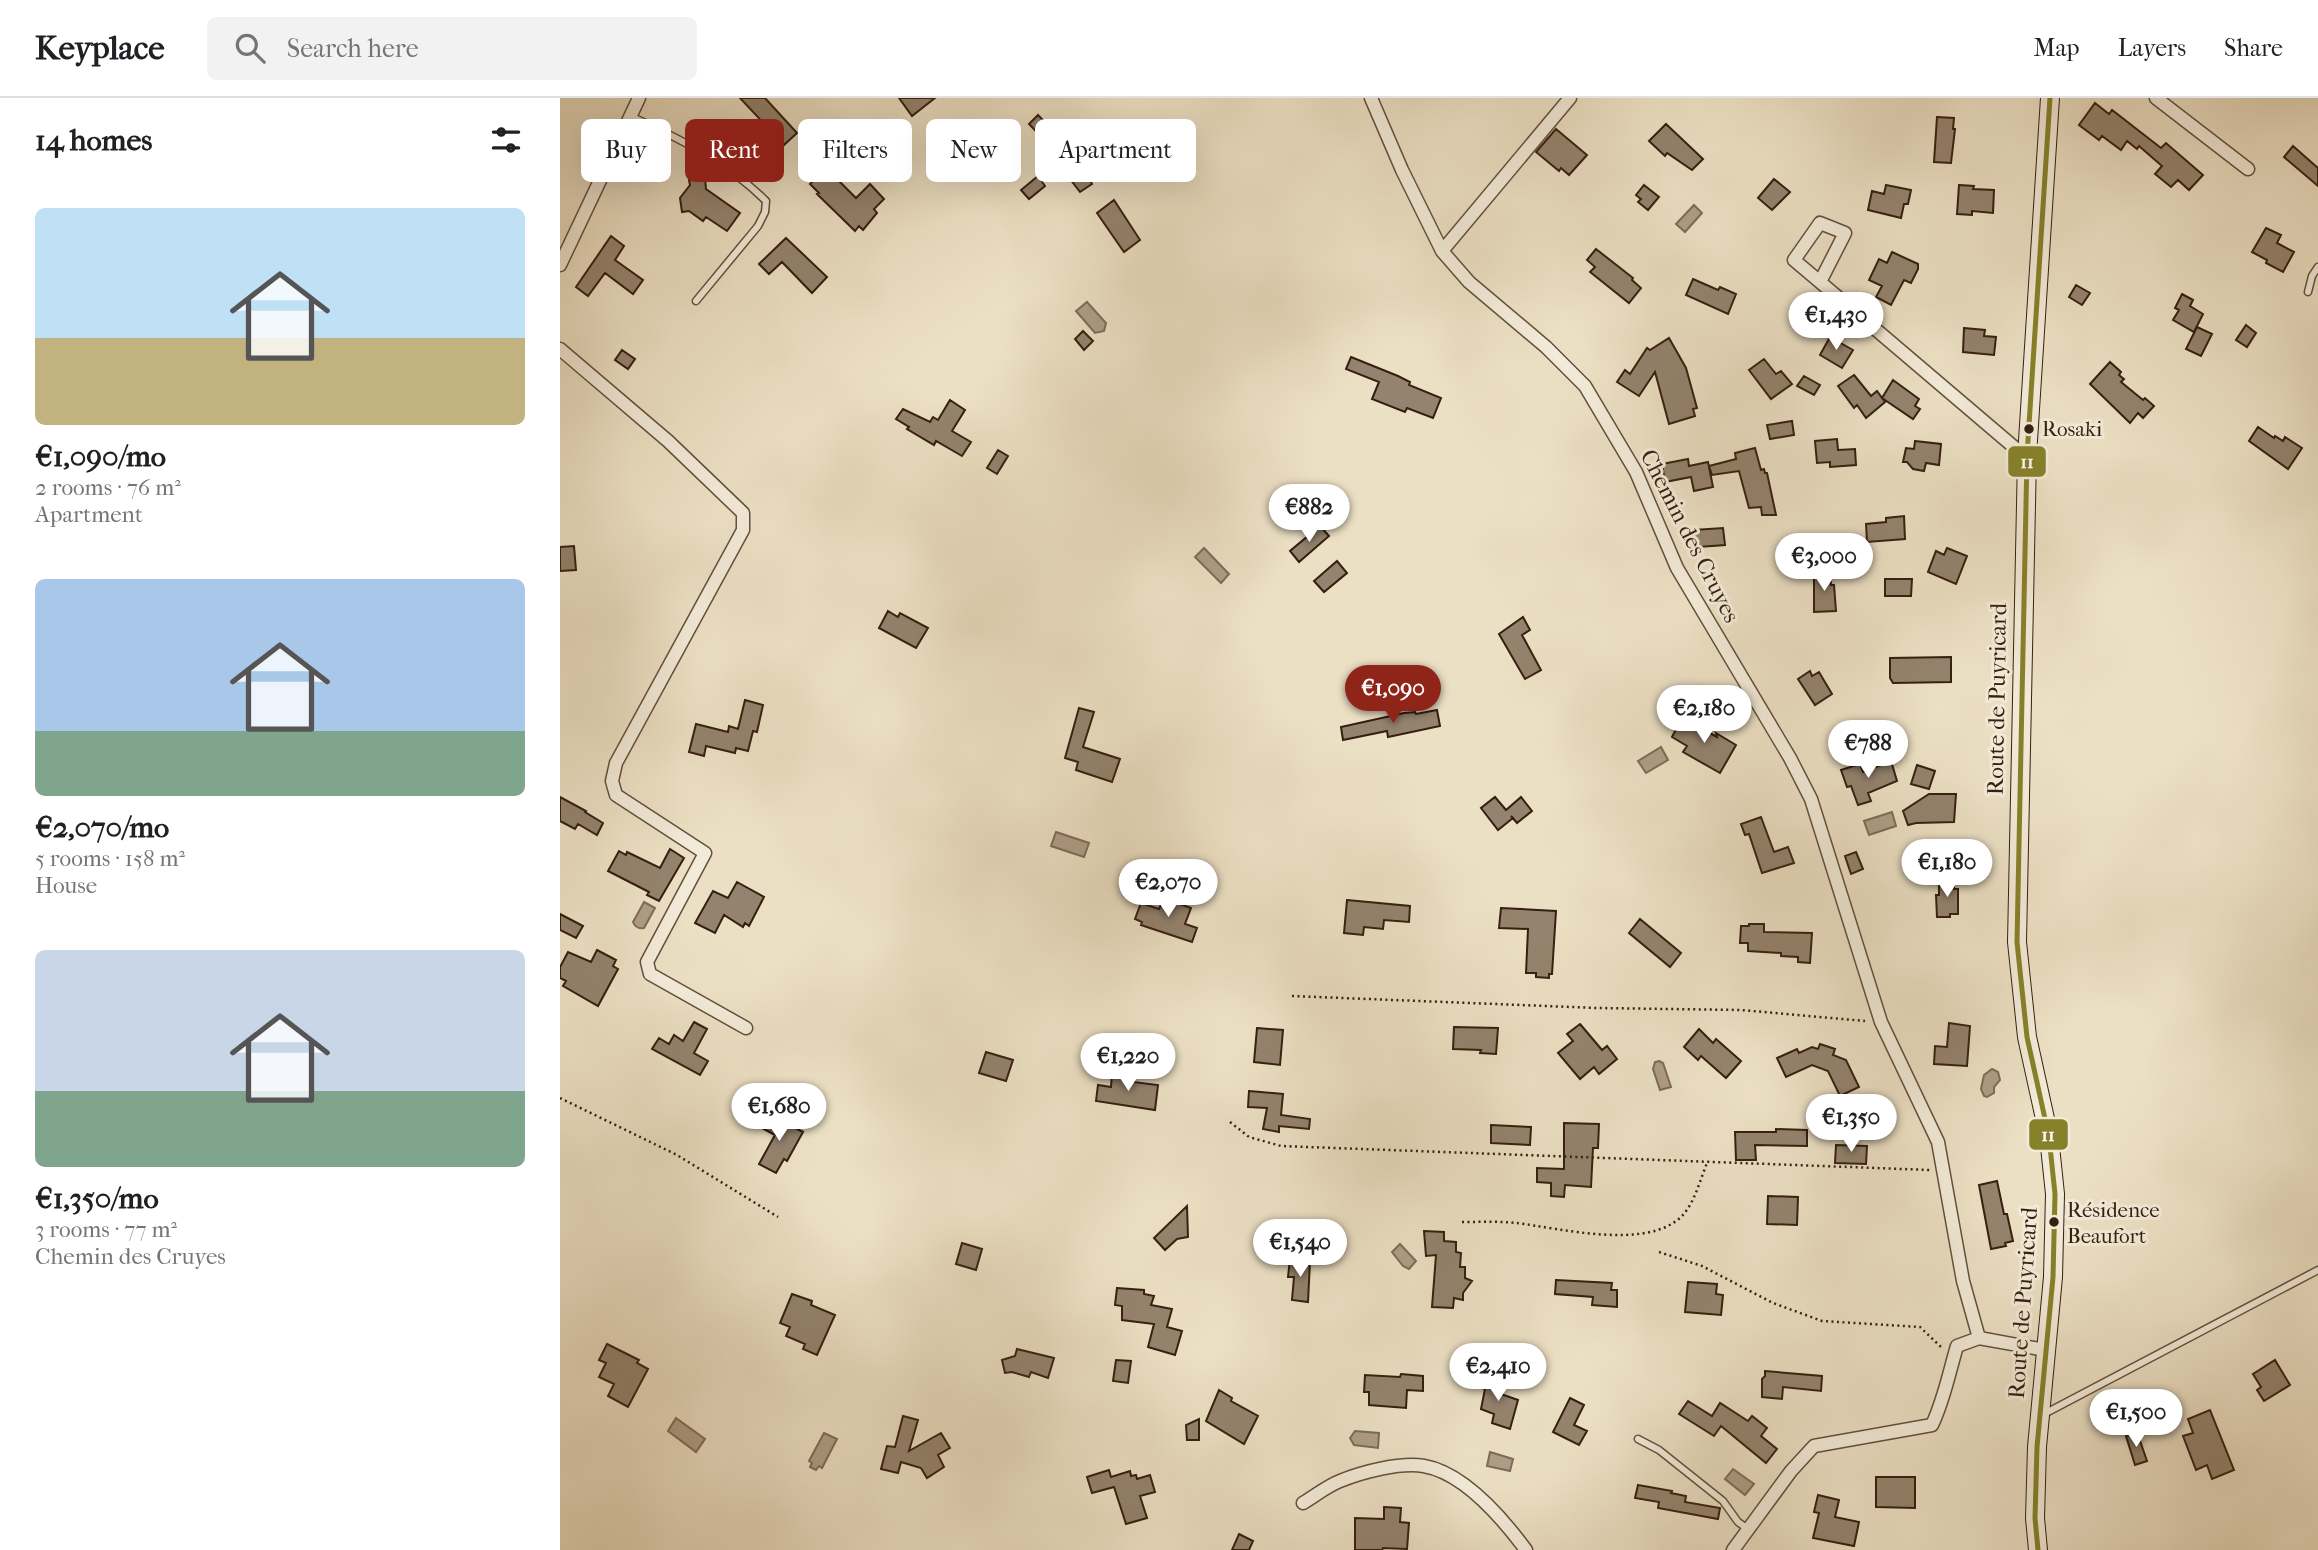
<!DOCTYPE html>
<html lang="en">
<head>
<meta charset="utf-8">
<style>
  :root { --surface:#fff; --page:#f2f2f2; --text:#202124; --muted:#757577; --line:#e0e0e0; --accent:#8f2418 }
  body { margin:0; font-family:"IM FELL French Canon",serif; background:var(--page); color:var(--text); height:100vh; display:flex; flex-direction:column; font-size:26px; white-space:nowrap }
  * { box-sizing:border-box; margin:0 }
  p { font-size:23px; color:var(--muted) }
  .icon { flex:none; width:38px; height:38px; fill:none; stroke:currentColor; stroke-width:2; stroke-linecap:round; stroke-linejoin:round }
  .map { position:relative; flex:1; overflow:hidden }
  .details { display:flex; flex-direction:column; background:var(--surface); width:560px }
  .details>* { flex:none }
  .top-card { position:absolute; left:21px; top:21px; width:665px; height:63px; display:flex; gap:14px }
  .price { position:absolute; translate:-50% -60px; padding:0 16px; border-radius:24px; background:#fff; color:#222; font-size:23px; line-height:46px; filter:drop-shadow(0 2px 4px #0008) }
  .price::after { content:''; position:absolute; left:50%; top:42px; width:21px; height:16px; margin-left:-10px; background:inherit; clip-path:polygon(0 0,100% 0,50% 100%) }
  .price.selected { background:var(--accent); color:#fff }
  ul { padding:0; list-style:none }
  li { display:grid; align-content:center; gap:14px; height:371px; padding:0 35px }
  li span { display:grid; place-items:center; height:217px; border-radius:10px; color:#555 }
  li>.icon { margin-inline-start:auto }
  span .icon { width:126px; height:126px; fill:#fffc; stroke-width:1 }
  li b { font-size:30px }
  h2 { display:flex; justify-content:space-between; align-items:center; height:84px; padding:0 35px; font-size:30px }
  .tag { padding:0 24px; border-radius:10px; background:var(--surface); box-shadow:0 7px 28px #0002; font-size:24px; line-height:63px }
  .tag.selected { background:var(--accent); color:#fff }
  header { display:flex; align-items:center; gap:42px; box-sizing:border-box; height:98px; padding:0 35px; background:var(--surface); border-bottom:2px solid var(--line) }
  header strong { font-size:33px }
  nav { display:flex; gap:38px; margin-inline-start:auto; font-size:24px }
  .search { width:490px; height:63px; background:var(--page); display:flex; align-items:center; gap:18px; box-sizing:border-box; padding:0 24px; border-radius:10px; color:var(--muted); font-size:26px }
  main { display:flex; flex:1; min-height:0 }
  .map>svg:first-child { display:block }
</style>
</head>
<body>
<header>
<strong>Keyplace</strong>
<div class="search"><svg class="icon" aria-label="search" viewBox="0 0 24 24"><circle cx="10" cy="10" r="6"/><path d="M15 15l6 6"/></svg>Search here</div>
<nav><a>Map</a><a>Layers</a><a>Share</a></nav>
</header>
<main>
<section class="details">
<h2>14 homes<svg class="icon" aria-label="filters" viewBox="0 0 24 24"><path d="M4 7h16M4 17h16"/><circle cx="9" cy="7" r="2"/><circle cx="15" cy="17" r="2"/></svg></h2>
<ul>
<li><span style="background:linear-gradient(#bfe0f5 60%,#c2b280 0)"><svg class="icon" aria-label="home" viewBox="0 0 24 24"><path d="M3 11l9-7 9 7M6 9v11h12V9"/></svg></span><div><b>€1,090/mo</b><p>2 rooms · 76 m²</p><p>Apartment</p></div></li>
<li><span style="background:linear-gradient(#a9c7e8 70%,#7fa58c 0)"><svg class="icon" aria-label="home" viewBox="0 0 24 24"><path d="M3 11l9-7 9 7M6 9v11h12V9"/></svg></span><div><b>€2,070/mo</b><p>5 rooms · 158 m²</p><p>House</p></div></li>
<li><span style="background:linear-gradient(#c9d6e8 65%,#7fa58c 0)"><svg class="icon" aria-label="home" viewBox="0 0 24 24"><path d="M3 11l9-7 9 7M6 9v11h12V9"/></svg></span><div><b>€1,350/mo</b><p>3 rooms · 77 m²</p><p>Chemin des Cruyes</p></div></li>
</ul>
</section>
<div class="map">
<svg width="1758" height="1452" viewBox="0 0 1758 1452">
  <rect width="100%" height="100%" fill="#ece0c4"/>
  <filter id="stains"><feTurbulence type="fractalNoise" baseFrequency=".00286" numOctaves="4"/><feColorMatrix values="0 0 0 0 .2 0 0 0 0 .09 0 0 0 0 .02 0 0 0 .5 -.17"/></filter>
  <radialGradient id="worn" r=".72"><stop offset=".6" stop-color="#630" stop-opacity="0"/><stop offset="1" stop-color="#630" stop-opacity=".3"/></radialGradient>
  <path fill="#ae9e87" stroke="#7e6b57" stroke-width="2" d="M1134,107L1142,115L1125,134L1116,126Z
    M527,204L546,225L544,233L535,235L516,213Z
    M644,450L669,476L661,485L635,459Z
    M1101,649L1108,662L1086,675L1078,663Z
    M1332,714L1336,728L1309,737L1304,723Z
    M496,734L529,745L524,759L491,748Z
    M84,804L95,810L84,830C79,831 75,829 73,824Z
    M1099,963L1103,965L1111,989L1100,992L1093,971L1095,964Z
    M1432,971L1438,974L1440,982L1434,989V995L1427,999L1424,998L1421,991L1424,977Z
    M840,1146L856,1163L849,1171L843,1168L832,1154Z
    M116,1320L145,1341L136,1354L108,1333Z
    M795,1333L819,1335L818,1350L794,1347L790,1340Z
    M264,1335L277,1341L262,1370L259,1368L256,1372L250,1369L252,1365L249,1363Z
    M930,1354L953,1361L950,1373L927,1368Z
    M1173,1371L1194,1386L1185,1397L1165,1381Z"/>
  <path fill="#94836e" stroke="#351f10" stroke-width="2" d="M180,0H205L237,35L224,47Z
    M339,0H375L352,18Z
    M1535,5L1549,16L1552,12L1601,50L1606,45L1643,77L1629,92L1618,82L1611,89L1595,76L1602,68L1579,48L1577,51L1567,43L1561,52L1542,38L1539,42L1519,27Z
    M478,17L512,52L514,51L520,61L540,47L549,61L527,77L532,86L520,94L504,73L507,71L499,61L502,60L469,26Z
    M1377,19L1394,20L1393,31H1395L1391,65L1374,64Z
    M1106,26L1143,61L1132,72L1107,55L1105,58L1089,43Z
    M996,31L1027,57L1009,77L1001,70L999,73L976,54Z
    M260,32L270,42L260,52L250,42Z
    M1733,48L1758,70V88L1724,59Z
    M266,70L296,100L310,86L324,101L314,111L317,115L303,132L299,128L295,133L257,96L259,95L250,86Z
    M478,78L485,88L469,101L461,92Z
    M145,80L146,91L180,115L167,133L146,119L143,123L129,113L122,114L120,100L130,87L129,82Z
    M1214,81L1230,94L1212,112L1198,100Z
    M1084,87L1099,99L1088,112L1078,104L1081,101L1076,97Z
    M1326,87L1351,92L1348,106H1344L1341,120L1308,112L1312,93L1324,96Z
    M1399,87L1414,88L1413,91L1434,92L1433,115L1412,113V117L1397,116Z
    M554,102L580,142L564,154L537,115Z
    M1706,130L1721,137L1717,145L1734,154L1723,174L1706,165L1707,162L1692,154Z
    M51,138L64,148L55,162L83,182L73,196L45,175L28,198L16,189Z
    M226,140L267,179L252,195L222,164L209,176L199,166Z
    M1036,151L1073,180L1072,182L1081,190L1069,205L1030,174L1035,169L1027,162Z
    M1332,154L1358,166V171L1351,185L1344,182L1331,207L1316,199L1322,188L1309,182L1319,161L1327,165Z
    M1133,181L1158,192L1160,189L1176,196L1168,216L1126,197Z
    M1516,187L1530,195L1522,207L1509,199Z
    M1622,196L1633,202L1630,208L1643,216L1634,234L1613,222L1619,212L1615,210Z
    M1686,227L1696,235L1687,249L1676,242Z
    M1637,229L1652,236L1641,258L1626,251Z
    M1404,230L1425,232L1424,238L1436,239L1434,257L1403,254Z
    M523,233L533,243L524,252L515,241Z
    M1270,239L1293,252L1282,270L1260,257Z
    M1109,240L1126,270L1137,310L1133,311L1135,318L1109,326L1095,274L1079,298L1057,284L1065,272L1070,276L1087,250L1090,252Z
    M62,252L75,261L68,271L55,262Z
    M791,259L838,278L850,284L849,287L881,300L873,320L847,310L845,314L812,301L819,284L786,271Z
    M1204,261L1216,276L1221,273L1232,286L1211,301L1189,272Z
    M1550,264L1561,274L1559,277L1564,281L1561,284L1583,302L1585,300L1594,308L1583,320L1578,315L1570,325L1530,286Z
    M1294,277L1311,298L1317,293L1325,304L1306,320L1297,307L1294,310L1278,288Z
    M1244,278L1260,287L1254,297L1237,288Z
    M1333,282L1359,301L1355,308L1360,311L1353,321L1322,300Z
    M390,302L405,312L392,333L411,344L402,358L376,343L374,347L347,331L349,329L336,321L343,311L370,324L373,319L378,322Z
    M1232,323L1234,337L1210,341L1207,327Z
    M1698,329L1714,340L1715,338L1723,343L1725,339L1742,350L1728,371L1689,343Z
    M1277,341L1278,352L1295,351L1296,367L1270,369V364L1257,365L1255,343Z
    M1355,343L1381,346L1379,367L1366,365L1364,373L1353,371L1347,364H1343L1346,350L1354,351Z
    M1195,350L1201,372L1204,371L1205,375H1207L1216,417H1202L1201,409L1189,410L1179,373L1152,377L1149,368L1176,361L1175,355Z
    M438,352L448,358L437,376L427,370Z
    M1128,361L1129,368L1148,364L1153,389L1134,393L1131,379L1105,384L1102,366Z
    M1344,418L1345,441L1307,444L1306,426L1326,424V420Z
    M760,428L769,438L739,464L730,453Z
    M1163,430L1165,447L1139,449V445H1134V432Z
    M14,448L16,472L0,473V449Z
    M1387,450L1407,458L1396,486L1368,474L1376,453L1384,457Z
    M777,463L787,475L764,494L754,483Z
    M1270,473L1271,487H1274L1276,513L1254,514V474Z
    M1325,481H1352L1351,498H1325Z
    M328,513L338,519L340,515L368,530L356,550L319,530Z
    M963,519L970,532L962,537L981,572L965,581L939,536Z
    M1391,559V584L1333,585L1330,580V560Z
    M1250,573L1252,578L1259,574L1272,596L1255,607L1238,581Z
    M1164,599L1167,614L1152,617L1149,602Z
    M185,602L203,607L197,634L193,633L188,653L176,650L175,655L146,648L144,658L129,654L136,626L168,634L169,628L178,631Z
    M519,610L534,614L523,649L560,661L552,684L516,672L518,664L505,660Z
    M877,612L880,628L828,639L827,633L783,642L781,629L844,615L855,614L856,616Z
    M1122,620L1157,639L1156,635L1176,647L1160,675L1123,654L1127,648L1112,639Z
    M1331,663L1337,683L1308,695L1311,703L1298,707L1291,688L1287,689L1281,672L1300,666L1303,674Z
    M1357,667L1375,673L1369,691L1351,686Z
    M1369,696H1396L1394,724L1356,725L1348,727L1343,713Z
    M0,699L26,713L25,714L43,725L37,737L18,726L15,731L0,723Z
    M935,699L946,712L961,699L972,713L957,725L951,718L953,720L938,732L921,710Z
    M1201,719L1214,754L1228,749L1234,765L1202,775L1189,736L1185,737L1181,726Z
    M110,751L124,760L99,803L87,797L89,794L48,773L59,753L66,757L67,754L100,770Z
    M1296,754L1303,771L1291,776L1285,758Z
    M1379,782H1394V791H1398V816H1390V819H1377L1376,797H1379Z
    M177,784L204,799L189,828L185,825L183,829L164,817L155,835L135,825L153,793L168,800Z
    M604,800L631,810L625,826L637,830L632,844L581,827L582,824L575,821L581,805L599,811Z
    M787,802L850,808L849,824L824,822L823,831L804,829L803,837L784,835Z
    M941,810L996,813L992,876H989V880L976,879V875H966L968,831L939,830Z
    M0,816L23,828L16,840L0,832Z
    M1080,821L1121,855L1110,869L1069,835Z
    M1189,826H1204V834L1252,835L1250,865L1238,864V859L1221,858V855L1188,853V845H1180L1181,828H1189Z
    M37,852L56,862L53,868L58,871L38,908L3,888L6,883L0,880V869L8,854L31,864Z
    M134,924L147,931L134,955L148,963L140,977L92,951L99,940L109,946L114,937L123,943Z
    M1389,925L1410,928L1407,968L1374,966L1375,948L1387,949Z
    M1020,926L1042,952L1047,948L1057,961L1039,976L1034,969L1020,981L998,955L1013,943L1007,936Z
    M894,929L938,930L936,956L920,955L921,952L893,951Z
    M697,930L723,932L720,967L694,964Z
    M1139,931L1153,945L1156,941L1181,963L1166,980L1141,958L1138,962L1124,949Z
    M1260,946L1275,951L1273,957L1286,962L1299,989L1280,998L1268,973L1252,967L1226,979L1217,960L1237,951L1239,955L1252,949L1258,951Z
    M426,954L453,962L446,983L419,975Z
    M552,976L566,977L565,983L598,987L595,1012L536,1003L538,987L551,989Z
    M689,993L723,996L721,1017L750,1021L749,1031L719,1028V1034L703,1031L707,1010L688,1009Z
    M209,1016L243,1034L227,1063L224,1061L216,1075L199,1066L215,1037L202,1030Z
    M1004,1025L1039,1026L1038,1050H1033L1031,1089L1005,1087L1004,1099L991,1098V1085L977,1084V1070L1004,1071Z
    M931,1027L971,1029L970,1047L931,1045Z
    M1216,1031L1247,1032V1048L1195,1047L1196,1062H1176L1175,1034H1216Z
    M1276,1047L1307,1048L1306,1066L1275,1065Z
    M1437,1083L1444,1116H1447L1453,1143L1445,1145L1446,1148L1431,1151L1419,1087Z
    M1208,1098L1238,1099L1237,1127L1207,1126Z
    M627,1108L628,1139L617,1141L605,1152L594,1140Z
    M864,1133L884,1134V1143L896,1144V1154L901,1155L900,1169H905V1180L912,1183L903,1195V1202L894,1200L893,1210L872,1209L876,1157L866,1158Z
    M402,1145L422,1151L416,1172L396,1166Z
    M730,1161L750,1163L748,1204L732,1202L734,1179H728Z
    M996,1182L1052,1185L1051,1192H1057V1209L1032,1207L1033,1199L995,1196Z
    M1128,1184L1157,1186L1156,1196L1163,1197L1161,1217L1125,1214Z
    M557,1190L584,1192V1196L594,1198L591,1207L612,1211L607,1229L622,1233L615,1257L588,1249L594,1226L562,1222V1208L555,1207Z
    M232,1196L252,1203L251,1207L275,1217L257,1257L243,1251L245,1246L226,1238L230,1229L220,1225Z
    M47,1246L79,1262L77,1265L88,1271L68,1309L48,1298L54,1286L39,1279L46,1265L39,1262Z
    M457,1251L494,1260L488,1280L471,1274L469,1279L452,1274L445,1275L442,1262L455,1258Z
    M556,1262L571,1263L568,1285L553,1283Z
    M1715,1262L1730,1287L1704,1303L1697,1292L1701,1289L1693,1276Z
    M1205,1273L1262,1278L1261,1293L1223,1289L1222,1301L1202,1299V1281L1205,1278Z
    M841,1276L863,1278V1293L847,1292L846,1310L809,1307V1294H804L805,1277L840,1279Z
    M926,1276L940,1280L935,1294L958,1302L950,1331L932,1325L934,1316L921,1311L925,1291L922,1290Z
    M659,1292L672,1300L671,1303L698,1318L684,1346L646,1323Z
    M1010,1300L1024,1307L1014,1327L1027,1333L1019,1347L993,1334Z
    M1128,1303L1152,1318L1160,1305L1188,1323L1192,1318L1207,1330L1201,1338L1217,1351L1206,1365L1161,1328L1154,1338L1119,1316Z
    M1650,1312L1674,1372L1652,1381L1647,1367L1636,1372L1623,1338L1633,1335L1628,1321Z
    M343,1318L358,1322L349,1353L381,1335L390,1350L378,1357L384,1369L367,1380L361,1370L341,1364L338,1375L321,1371L327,1348L335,1349Z
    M639,1321V1342H627L626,1327Z
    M1577,1334L1587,1363L1575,1367L1566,1338Z
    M549,1372L551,1379L570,1373L571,1378L576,1377L577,1381L590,1377L595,1394L580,1398L587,1420L566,1426L554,1389L532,1395L527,1379Z
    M1316,1379H1355V1410L1316,1409Z
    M1078,1387L1112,1393L1111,1395L1126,1398L1125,1404L1160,1410L1158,1421L1098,1410L1099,1404L1075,1400Z
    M1258,1397L1279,1402L1275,1419L1299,1424L1294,1448L1253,1440L1259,1415L1254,1414Z
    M824,1409L841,1410L840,1424L849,1425L847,1451L823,1450L822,1452H795V1420L824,1421Z
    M679,1436L693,1443L689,1452H672Z"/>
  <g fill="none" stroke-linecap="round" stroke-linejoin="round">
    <g stroke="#634f3d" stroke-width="9">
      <path id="lane" d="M70,18C119,40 168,65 206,103L205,114L198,128L136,203
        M1748,194L1752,178L1758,169
        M1484,1316L1758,1172
        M1078,1341L1099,1352L1163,1403L1178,1424L1188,1431"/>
    </g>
    <g stroke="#634f3d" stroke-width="15">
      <path id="street" d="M811,0L842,72L882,153L909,184L986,249L1025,288L1076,374L1117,470L1230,660L1251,701L1321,924L1378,1044L1403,1183L1419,1240L1485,1252
        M1596,0L1688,71
        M882,153L1010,0
        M0,167L79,0
        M1260,184L1285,135L1260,125L1234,162L1260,184L1461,355L1467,358
        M0,251L108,343L183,415V432L56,665L52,683L56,697L145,755L87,864L90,876L186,930
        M743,1405C755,1398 767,1388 780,1383C802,1374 840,1364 864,1368C904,1375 943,1421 966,1452
        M1173,1452L1231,1373L1254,1348L1372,1327C1384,1302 1389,1275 1397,1248L1419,1240"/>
    </g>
    <g stroke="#351f10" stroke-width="20">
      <path id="secondary" d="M1478,1452L1475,1420L1477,1349L1493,1179L1495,1096L1489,1039L1467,939L1457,844L1467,358L1490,0"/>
    </g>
    <path stroke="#351f10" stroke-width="2.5" stroke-dasharray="2 3.5" stroke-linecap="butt" d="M732,898L1037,910L1181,912L1305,923
      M0,1000L117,1057L218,1119
      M670,1024L689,1039L721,1048L1370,1072
      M902,1124C920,1124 938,1123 956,1125C1000,1130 1087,1153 1122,1118C1135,1104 1140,1082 1147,1065
      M1099,1154L1142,1168L1213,1205L1262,1223L1360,1229L1381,1249"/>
    <use href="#lane" stroke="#f3ebd9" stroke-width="6"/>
    <use href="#street" stroke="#f3ebd9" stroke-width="12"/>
    <use href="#secondary" stroke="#f3ebd9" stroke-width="18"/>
    <g stroke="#f3ebd9" stroke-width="10">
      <path id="bus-1" d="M1478,1452L1475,1420L1477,1349L1493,1179L1495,1096L1489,1039L1467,939L1457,844L1467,358L1490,0"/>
    </g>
    <use href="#bus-1" stroke="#87812a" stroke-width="5"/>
  </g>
  <g fill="#351f10" stroke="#f3ebd9" stroke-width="2.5">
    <circle cx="1469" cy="331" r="6"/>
    <circle cx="1494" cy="1124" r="6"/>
  </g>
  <g text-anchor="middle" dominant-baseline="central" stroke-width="6" stroke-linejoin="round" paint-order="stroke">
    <g font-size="21" fill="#351f10" stroke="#f3ebd9" text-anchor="start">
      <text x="1482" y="331">Rosaki</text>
      <text x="1507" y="1112">Résidence<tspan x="1507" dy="26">Beaufort</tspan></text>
    </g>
    <g font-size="23" fill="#351f10" stroke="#f3ebd9">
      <text transform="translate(1130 438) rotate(63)">Chemin des Cruyes</text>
      <text transform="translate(1437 601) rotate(-89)">Route de Puyricard</text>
      <text transform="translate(1463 1205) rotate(-86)">Route de Puyricard</text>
    </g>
  </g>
  <g stroke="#f3ebd9" stroke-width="2.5">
    <rect x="1447" y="347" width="40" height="33" rx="7" fill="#87812a"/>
    <rect x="1468" y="1020" width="41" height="33" rx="7" fill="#87812a"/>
  </g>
  <g font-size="19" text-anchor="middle" font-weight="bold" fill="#fff">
    <text x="1467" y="370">11</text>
    <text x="1488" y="1043">11</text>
  </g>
  <rect width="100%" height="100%" filter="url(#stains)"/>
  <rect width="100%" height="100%" fill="url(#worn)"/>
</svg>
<b class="price" style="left:1276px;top:254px">€1,430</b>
<b class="price" style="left:749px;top:446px">€882</b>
<b class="price" style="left:1264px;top:495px">€3,000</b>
<b class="price selected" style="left:833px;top:627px">€1,090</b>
<b class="price" style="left:1144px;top:647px">€2,180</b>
<b class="price" style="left:1308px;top:682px">€788</b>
<b class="price" style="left:1387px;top:801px">€1,180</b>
<b class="price" style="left:608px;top:821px">€2,070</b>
<b class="price" style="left:568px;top:995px">€1,220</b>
<b class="price" style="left:219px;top:1045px">€1,680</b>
<b class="price" style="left:1291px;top:1056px">€1,350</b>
<b class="price" style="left:740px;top:1181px">€1,540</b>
<b class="price" style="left:938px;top:1305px">€2,410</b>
<b class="price" style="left:1576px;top:1351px">€1,500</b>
<div class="top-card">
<a class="tag">Buy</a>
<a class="tag selected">Rent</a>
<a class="tag">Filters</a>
<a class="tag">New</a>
<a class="tag">Apartment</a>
</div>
</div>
</main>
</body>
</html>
